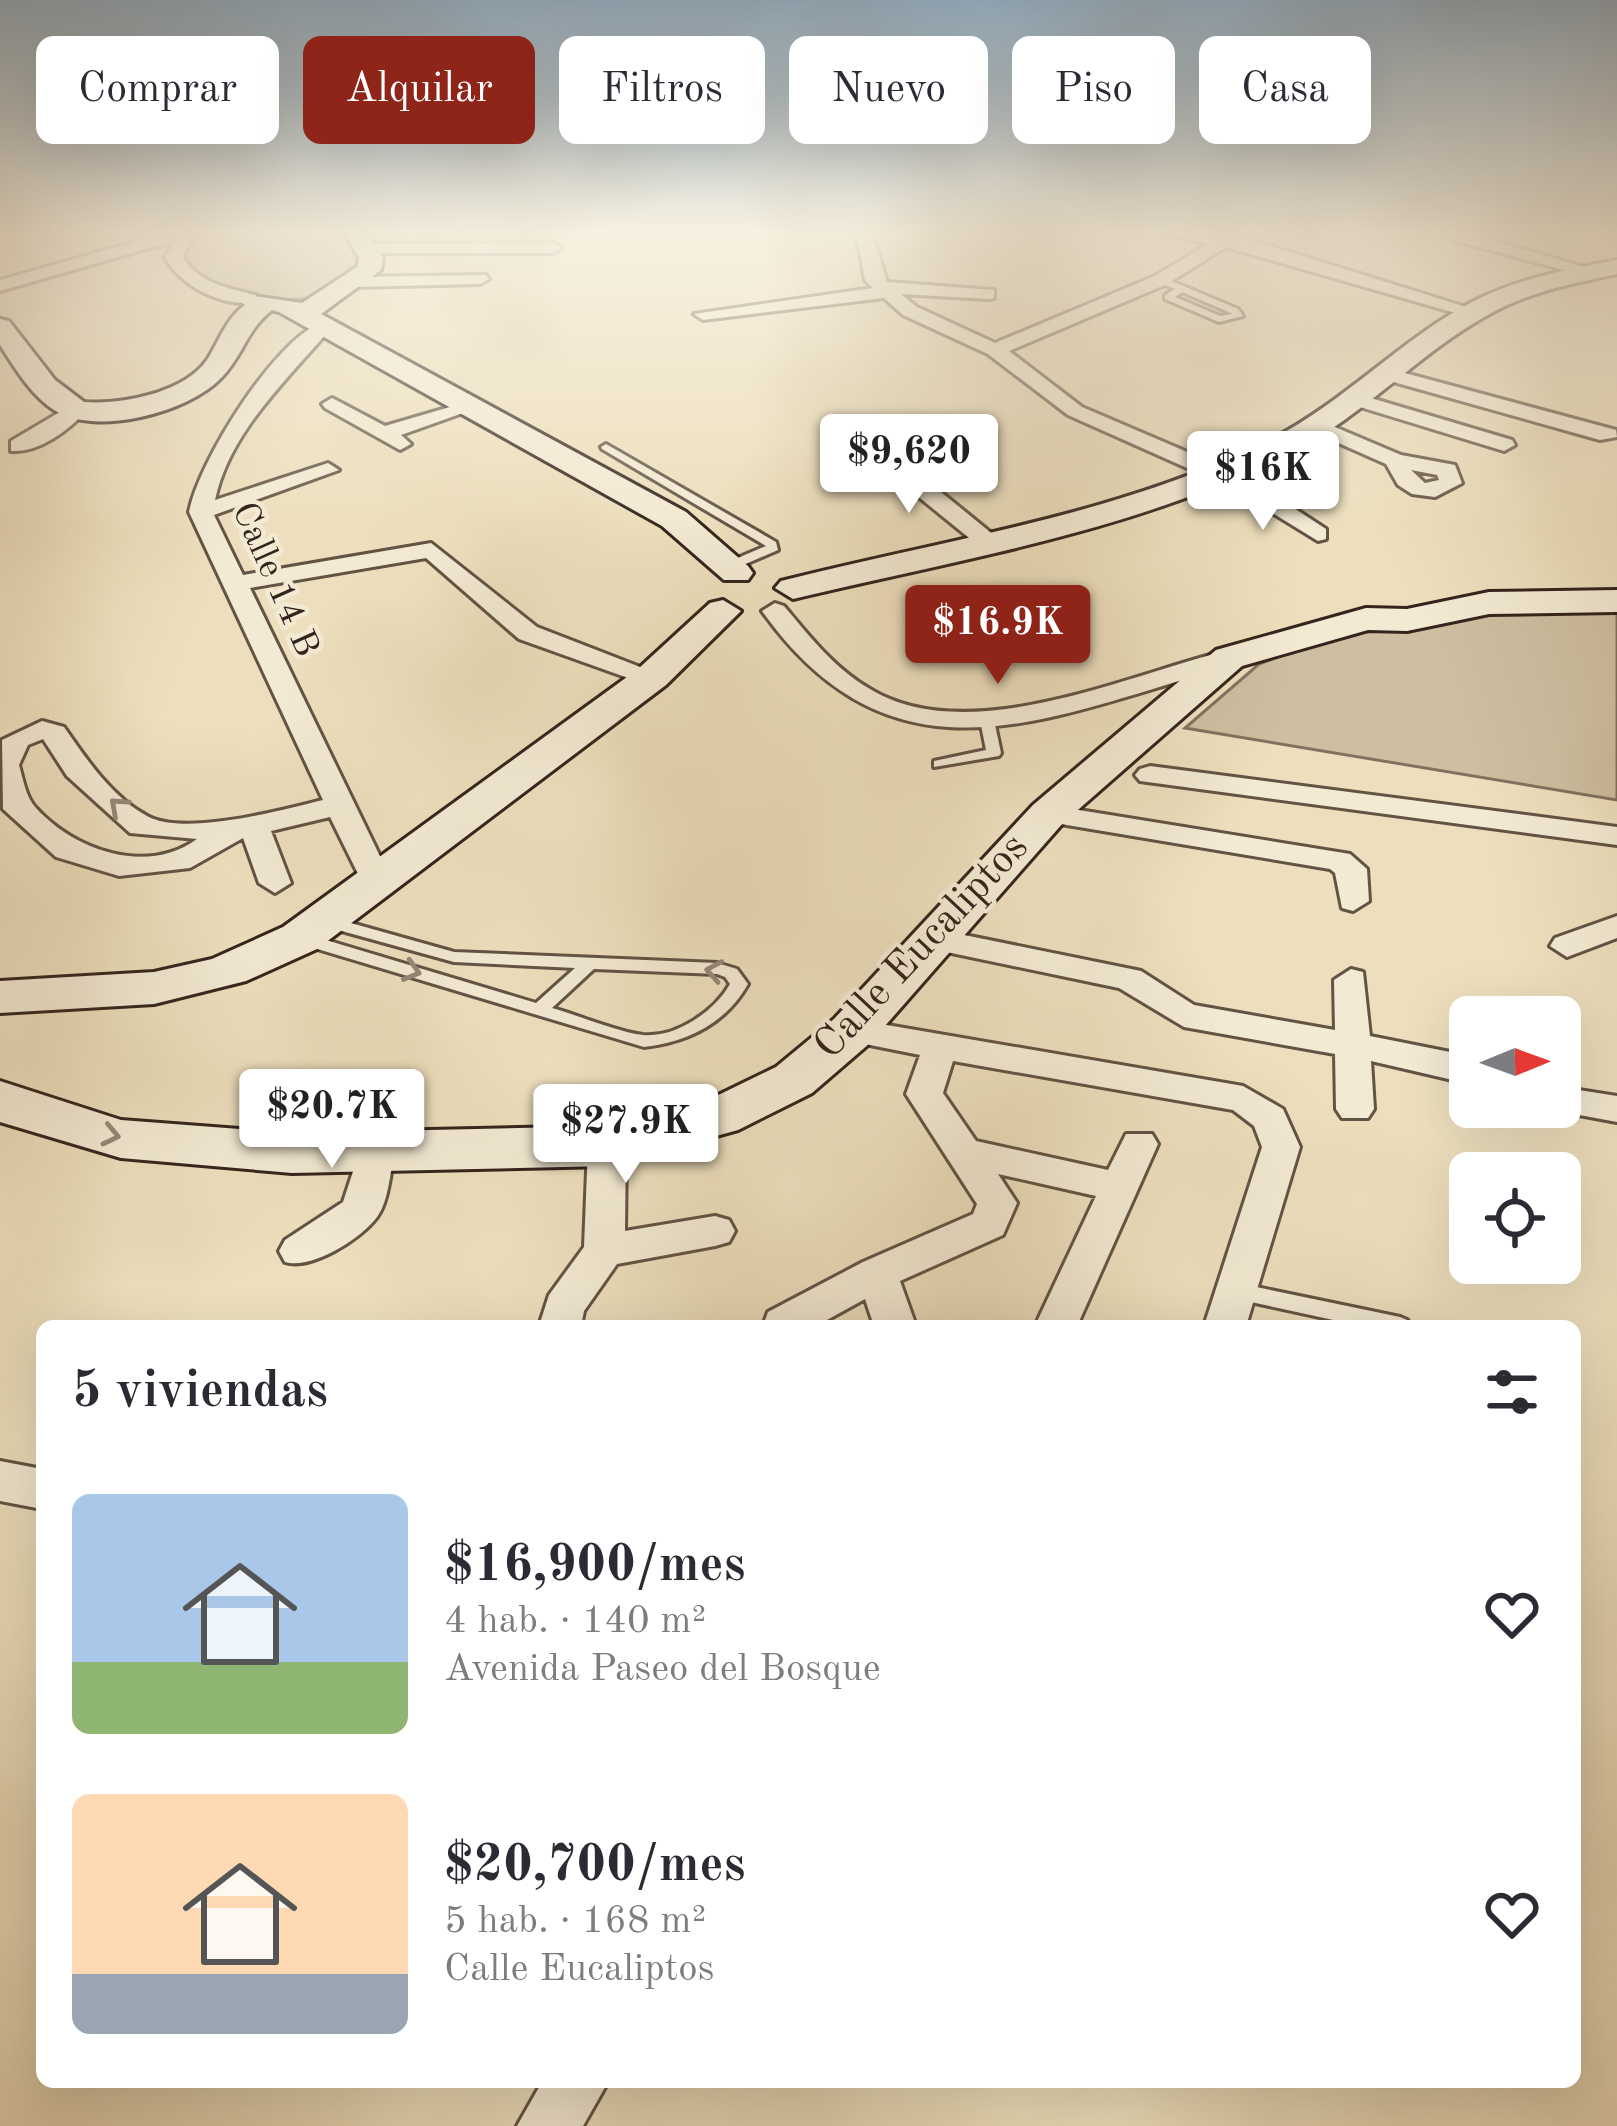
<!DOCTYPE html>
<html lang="es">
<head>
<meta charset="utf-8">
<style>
  :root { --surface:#fff; --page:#f7f7f7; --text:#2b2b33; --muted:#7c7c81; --accent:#8f2418 }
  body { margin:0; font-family:"Old Standard TT",serif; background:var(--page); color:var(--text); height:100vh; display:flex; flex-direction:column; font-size:45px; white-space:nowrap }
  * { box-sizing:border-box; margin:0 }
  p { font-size:39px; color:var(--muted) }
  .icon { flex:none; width:66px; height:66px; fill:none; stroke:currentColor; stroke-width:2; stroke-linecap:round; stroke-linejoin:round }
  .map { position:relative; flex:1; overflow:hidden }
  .details { position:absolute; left:36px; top:1320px; width:1545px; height:768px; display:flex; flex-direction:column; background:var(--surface); border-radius:18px; box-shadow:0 12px 48px #0002 }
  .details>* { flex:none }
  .banner { position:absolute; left:36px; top:36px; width:1545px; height:108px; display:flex; gap:24px }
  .needle { width:78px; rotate:89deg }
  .controls { position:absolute; left:1449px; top:996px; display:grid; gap:24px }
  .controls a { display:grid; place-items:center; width:132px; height:132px; border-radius:18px; background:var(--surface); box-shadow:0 12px 48px #0002; font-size:60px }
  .price { position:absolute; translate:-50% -102px; padding:0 27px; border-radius:12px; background:#fff; color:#222; font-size:39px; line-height:78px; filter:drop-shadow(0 3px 6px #0008) }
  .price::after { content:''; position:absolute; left:50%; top:72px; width:36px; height:27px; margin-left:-18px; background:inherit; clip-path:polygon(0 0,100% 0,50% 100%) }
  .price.active { background:var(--accent); color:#fff }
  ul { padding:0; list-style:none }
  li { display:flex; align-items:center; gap:36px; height:300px; padding:0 36px }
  li span { display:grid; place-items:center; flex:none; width:336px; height:240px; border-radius:18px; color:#555 }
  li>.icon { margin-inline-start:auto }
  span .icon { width:144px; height:144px; fill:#fffc; stroke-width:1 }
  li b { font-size:51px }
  h2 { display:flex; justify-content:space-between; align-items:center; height:144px; padding:0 36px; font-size:51px }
  .pill { padding:0 42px; border-radius:18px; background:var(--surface); box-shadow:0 12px 48px #0002; font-size:42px; line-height:108px }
  .pill.active { background:var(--accent); color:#fff }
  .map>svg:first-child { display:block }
</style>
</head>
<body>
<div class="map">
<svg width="1617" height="2126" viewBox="0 0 1617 2126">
  <rect width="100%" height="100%" fill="#eddfbd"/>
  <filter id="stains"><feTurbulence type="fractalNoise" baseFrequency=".00167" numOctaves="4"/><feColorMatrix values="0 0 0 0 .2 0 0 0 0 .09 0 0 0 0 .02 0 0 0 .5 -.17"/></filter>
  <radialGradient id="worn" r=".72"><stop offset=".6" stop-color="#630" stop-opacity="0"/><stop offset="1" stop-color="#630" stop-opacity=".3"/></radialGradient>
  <path fill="#cebfa2" stroke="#827260" stroke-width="3" d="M186,232H365L378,263C362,273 345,286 328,293C282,310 196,294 175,247Z
    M1526,602L1617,610V800L1185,728L1259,664L1337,635Z"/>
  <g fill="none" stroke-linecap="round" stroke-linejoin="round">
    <g stroke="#635345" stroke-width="6">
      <path id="lane" d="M1158,278H1164L1238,309L1243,316L1219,322L1165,299V295L1175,289L1158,282ZM1182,292L1231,313L1232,314L1220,316L1175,297Z
        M606,444L776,542L778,550L734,569H726V563L766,546L602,449L601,447Z
        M987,716L994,720L1001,753L999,756L934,767V761L986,750L980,720Z
        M326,916L454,952L717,963L737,969L748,984C726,1023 688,1042 644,1047L294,942L292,938L294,934H306L536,1003L575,968L454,962L320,925L318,921L320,917ZM594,969L717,974L725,977L730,984C715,1011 676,1038 643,1035C617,1032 578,1015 552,1008Z
        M1237,1283L1400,1317L1407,1320L1411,1326H1361L1237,1299L1230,1297L1227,1291L1230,1285Z"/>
    </g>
    <g stroke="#635345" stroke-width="6">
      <path id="street" d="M170,232H195L183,257C199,284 228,288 256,295V303C222,306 182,288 165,257L174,241L0,291V280Z
        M856,232H872L887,282L994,290V298L988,299L901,294L917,307L995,343L1155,276L1208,244L1153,232L1229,233L1482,312L1466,316L1226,247L1167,284L1009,351L1082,407L1248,478L1326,529V539L1318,541L1232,488L1068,415L988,354L903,315L884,298L703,320L694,314L873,288L865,280Z
        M1453,232H1465L1601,272L1586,276L1453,240Z
        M366,244L553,243L562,248L553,253H360Z
        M486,275L489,279L480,284L354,287L345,282L354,277Z
        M322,322L331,328C288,379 229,432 215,500L328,463L339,470L214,515L243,575L431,543L537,627L666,677L652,685L642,683L519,639L426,558L250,588L392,881L387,888H365L330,817L271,831L291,883L275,893L259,883L243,838L190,868L119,876L56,857L3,809L2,740L42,721L64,727C86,759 112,797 147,816C184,837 282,810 323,800L189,512C199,461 273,342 322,322ZM43,739L67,776L130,833L197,839C147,876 74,850 36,808C26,798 23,779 19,765L28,745Z
        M1390,369L1616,430L1617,437L1600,440L1383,379V371Z
        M1354,393L1512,440L1515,445L1504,451L1347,403L1344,399Z
        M332,398L385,426L467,402L477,408L401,435L411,444L400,450L325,408L322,404Z
        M70,406L87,410C69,430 39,453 11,451V441Z
        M1309,422H1323L1401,455L1455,465L1462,483L1435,497L1412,494L1398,485L1386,464L1309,430ZM1411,470L1437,475L1439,480L1425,483Z
        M877,453H893L995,536V546H979L877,463Z
        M775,603L784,606C810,637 834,668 870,689C969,749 1127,675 1229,650L1242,658L1238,664C1055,713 898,801 762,611Z
        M1150,766L1617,827V845L1140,781L1135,775L1140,769Z
        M1048,805L1350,854L1367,869L1369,901L1353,911L1342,908L1335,873L1330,869L1037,820L1033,814L1037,808Z
        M1617,916V938L1567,957L1550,946L1555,938Z
        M930,928L1141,971L1194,1005L1335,1030L1334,980L1351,969L1363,972L1370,1036L1470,1056V1084L1371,1061L1374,1109L1368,1118H1342L1336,1109L1335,1054L1184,1027L1119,988L918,946L913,939L918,932Z
        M852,1019L1243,1086L1283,1109L1300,1147L1246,1326H1204L1262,1147L1254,1126L1233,1110L953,1061L943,1093L976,1141L1108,1170L1126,1134H1152L1158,1144L1077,1326H1035L1096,1196L998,1174L1017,1203L1003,1235L900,1281L916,1326H874L865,1299L816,1326H763L768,1312L863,1262L973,1214L977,1204L906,1094L920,1055L840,1039L834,1031Z
        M1560,1087L1617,1096V1122L1547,1109L1560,1107Z
        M607,1132L620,1136L626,1146L625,1231L715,1216L729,1220L735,1231L729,1242L715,1246L617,1264L584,1311L581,1326H539L549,1295L584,1247L588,1146L594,1136Z
        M376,1137L389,1141L395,1151C390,1171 389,1201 377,1217C361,1239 311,1270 285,1262L279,1251L285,1240L343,1202L363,1141Z
        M0,1461L42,1469V1509L0,1501Z
        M542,2082H608L583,2126H517Z"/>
    </g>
    <g stroke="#35241d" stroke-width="6">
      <path id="secondary" d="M344,232H368L383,258L381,270L321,314L686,512L748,566L753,573L748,580H724L662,526L279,312L272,310C247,329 243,355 222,377C190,412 96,437 54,410C31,395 15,368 0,345V319L9,321L55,380L84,402C121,405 184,393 207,360C220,340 225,320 245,305L237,299L241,294L302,303L357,267L359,258Z
        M1617,260V274C1575,283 1533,291 1495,311C1422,349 1366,415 1292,452C1137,531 961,559 793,599L775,588L781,581C946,539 1118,516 1272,439C1346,401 1403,337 1476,300C1520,278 1570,269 1617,260Z
        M1617,590V612L1489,614L1407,631L1368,630L1242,666L1063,823L870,1043L812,1093L738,1130L607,1166L292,1173L121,1158L0,1122V1081L121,1120L292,1133L607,1126L704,1102L776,1067L834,1019L1033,805L1216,650L1366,608L1407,609L1489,592Z
        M723,600L741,611L666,685L317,949L246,981L154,1004L0,1013V981L154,972L212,959L283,927L638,669L710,603Z"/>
    </g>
    <use href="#lane" fill="#f3ead4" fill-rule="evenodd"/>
    <use href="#street" fill="#f3ead4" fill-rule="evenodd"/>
    <use href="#secondary" fill="#f3ead4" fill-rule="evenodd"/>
  </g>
  <defs><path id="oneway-chevron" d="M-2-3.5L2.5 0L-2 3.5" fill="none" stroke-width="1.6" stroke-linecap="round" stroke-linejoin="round" transform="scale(3)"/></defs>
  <g stroke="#948778">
    <use href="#oneway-chevron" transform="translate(118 806) rotate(-138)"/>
    <use href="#oneway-chevron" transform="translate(412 971) rotate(16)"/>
    <use href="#oneway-chevron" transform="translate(714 971) rotate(-170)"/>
    <use href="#oneway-chevron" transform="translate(111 1135) rotate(12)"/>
  </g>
  <linearGradient id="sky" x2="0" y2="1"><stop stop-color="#91acc1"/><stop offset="0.44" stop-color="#f7f1e1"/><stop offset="1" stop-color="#f7f1e1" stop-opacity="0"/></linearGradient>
  <rect width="1617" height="529" fill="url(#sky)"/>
  <g text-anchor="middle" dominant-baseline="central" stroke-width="9" stroke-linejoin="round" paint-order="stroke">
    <g font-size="36" fill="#35241d" stroke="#f3ead4">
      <text transform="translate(274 580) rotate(66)">Calle 14 B</text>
    </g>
    <g font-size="42" fill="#35241d" stroke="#f3ead4">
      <text transform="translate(922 947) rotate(-47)">Calle Eucaliptos</text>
    </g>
  </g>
  <rect width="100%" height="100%" filter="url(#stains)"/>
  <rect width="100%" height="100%" fill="url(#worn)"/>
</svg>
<div class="controls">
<a><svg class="needle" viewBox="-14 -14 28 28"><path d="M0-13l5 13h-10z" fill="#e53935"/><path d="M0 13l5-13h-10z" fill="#7c7c81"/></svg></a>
<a><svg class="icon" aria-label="locate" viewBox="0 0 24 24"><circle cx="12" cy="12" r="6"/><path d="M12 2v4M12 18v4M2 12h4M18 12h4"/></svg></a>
</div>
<b class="price" style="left:909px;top:516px">$9,620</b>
<b class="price" style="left:1263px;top:533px">$16K</b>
<b class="price active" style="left:998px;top:687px">$16.9K</b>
<b class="price" style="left:332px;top:1171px">$20.7K</b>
<b class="price" style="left:626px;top:1186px">$27.9K</b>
<div class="banner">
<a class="pill">Comprar</a>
<a class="pill active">Alquilar</a>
<a class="pill">Filtros</a>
<a class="pill">Nuevo</a>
<a class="pill">Piso</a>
<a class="pill">Casa</a>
</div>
<section class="details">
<h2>5 viviendas<svg class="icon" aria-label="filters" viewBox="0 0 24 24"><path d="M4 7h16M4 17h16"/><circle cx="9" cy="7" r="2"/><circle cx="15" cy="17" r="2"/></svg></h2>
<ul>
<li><span style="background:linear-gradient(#a9c7e8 70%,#8fb573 0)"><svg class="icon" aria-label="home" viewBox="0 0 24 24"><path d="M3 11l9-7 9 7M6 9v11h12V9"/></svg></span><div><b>$16,900/mes</b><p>4 hab. · 140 m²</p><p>Avenida Paseo del Bosque</p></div><svg class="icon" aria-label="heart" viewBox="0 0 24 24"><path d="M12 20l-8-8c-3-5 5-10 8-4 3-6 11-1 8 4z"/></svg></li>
<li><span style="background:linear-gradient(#ffd9b3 75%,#9aa5b1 0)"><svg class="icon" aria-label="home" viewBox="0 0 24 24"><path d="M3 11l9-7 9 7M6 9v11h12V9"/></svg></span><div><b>$20,700/mes</b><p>5 hab. · 168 m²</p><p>Calle Eucaliptos</p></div><svg class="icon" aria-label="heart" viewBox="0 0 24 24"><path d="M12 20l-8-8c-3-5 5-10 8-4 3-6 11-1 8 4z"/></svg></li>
</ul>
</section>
</div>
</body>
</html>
